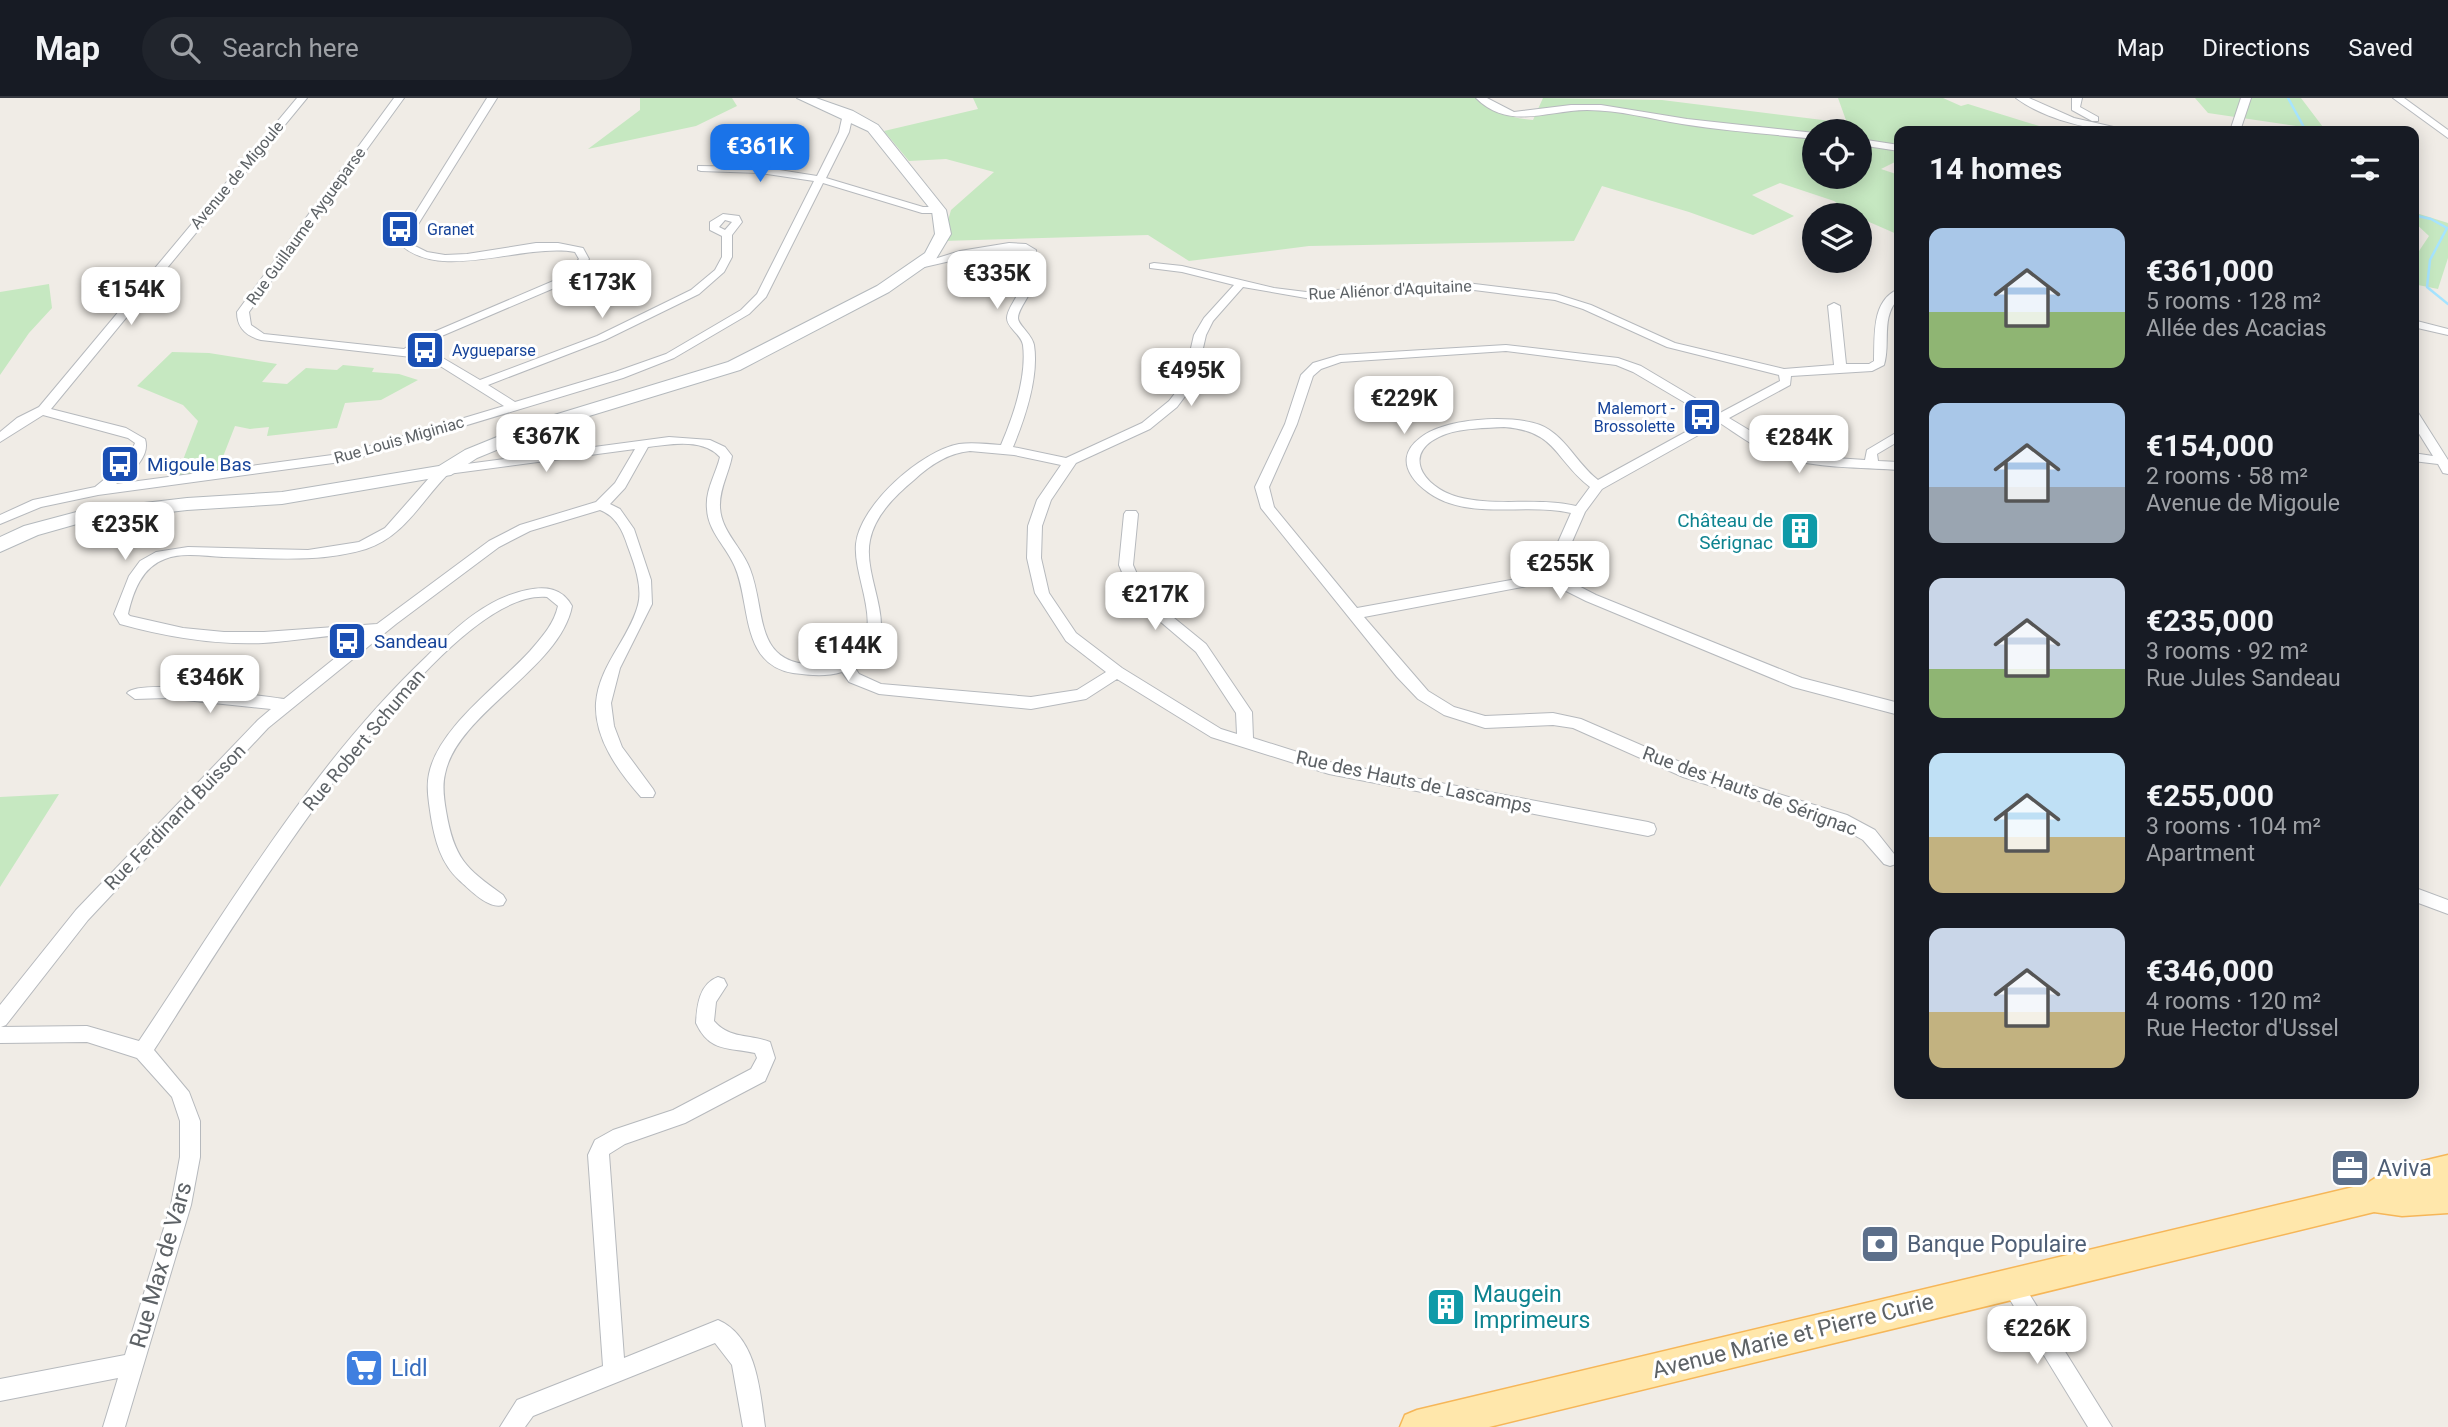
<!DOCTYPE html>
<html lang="en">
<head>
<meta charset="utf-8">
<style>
  :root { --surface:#171b24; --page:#20242c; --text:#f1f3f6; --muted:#9ea1a6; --line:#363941; --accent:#1a73e8 }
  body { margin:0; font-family:Roboto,sans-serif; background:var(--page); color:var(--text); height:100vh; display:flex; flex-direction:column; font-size:26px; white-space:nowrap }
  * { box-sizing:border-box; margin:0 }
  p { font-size:23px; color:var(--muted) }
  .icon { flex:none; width:38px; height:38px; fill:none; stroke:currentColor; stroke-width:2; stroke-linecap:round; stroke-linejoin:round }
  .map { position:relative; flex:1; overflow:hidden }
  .details { position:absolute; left:1894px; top:28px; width:525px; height:973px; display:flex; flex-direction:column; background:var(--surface); border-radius:14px; box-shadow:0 4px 18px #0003 }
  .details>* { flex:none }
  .buttons { position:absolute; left:1802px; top:21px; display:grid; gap:14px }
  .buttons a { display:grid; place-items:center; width:70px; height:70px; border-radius:50%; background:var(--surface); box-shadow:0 4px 18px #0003; font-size:35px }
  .price { position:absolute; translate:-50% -60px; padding:0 16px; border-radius:14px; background:#fff; color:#222; font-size:23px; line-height:46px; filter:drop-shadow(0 2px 4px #0008) }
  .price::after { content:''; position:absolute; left:50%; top:42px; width:21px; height:16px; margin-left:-10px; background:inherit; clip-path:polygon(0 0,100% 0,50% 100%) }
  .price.selected { background:var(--accent); color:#fff }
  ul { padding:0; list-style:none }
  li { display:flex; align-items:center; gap:21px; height:175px; padding:0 35px }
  li span { display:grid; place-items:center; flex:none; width:196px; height:140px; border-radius:14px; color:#555 }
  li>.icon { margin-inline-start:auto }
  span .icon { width:84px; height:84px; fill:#fffc; stroke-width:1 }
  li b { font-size:30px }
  h2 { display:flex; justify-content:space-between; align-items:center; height:84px; padding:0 35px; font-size:30px }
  header { display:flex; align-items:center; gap:42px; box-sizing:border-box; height:98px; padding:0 35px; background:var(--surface); border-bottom:2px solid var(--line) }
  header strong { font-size:33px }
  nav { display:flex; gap:38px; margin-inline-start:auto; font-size:24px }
  .search { width:490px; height:63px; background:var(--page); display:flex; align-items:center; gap:18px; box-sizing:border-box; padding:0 24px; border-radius:38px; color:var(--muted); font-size:26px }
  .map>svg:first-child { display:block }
</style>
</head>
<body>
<header>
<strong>Map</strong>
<div class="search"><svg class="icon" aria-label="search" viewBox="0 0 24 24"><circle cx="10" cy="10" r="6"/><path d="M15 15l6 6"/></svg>Search here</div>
<nav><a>Map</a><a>Directions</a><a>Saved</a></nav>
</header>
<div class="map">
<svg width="2448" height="1329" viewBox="0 0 2448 1329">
  <rect width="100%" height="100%" fill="#f0ece6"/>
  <path fill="#c6e8c1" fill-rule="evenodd" d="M640,0H732L737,8L696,28L588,51L640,12Z
    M973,0H1478C1494,15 1511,20 1533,22L1543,0L1662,2L1847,25L1838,0H1943L1961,8L1968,6L2055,33H1899V62L1881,71L1899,77V137L1860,120V117H1854L1834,103L1780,85L1752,97L1794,118L1753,137L1689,114L1602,88L1574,143L1309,148L1189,163L1148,137L942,143L951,112L994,74L946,61L909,63L884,33L978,11ZM1815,33H1860V79H1815Z
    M2195,0H2301L2326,33H2300L2296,28L2208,15Z
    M2413,114L2448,125V160L2438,191L2413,186V162L2429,138L2413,123Z
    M49,186L52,210L29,235L0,277V194Z
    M172,254L209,255L277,266L262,284L287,286L306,270L337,272L343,267L374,270L372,274L399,276L418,282L381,302L345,305L337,330L267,338L269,329L250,331L235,328L217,374L176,380L198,323L183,307L137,288Z
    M59,696L0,789V699Z"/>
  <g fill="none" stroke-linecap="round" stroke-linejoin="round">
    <path stroke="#a6e4ff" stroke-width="2.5" d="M2288,0L2306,33
      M2413,117L2431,121L2447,130L2430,162L2427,189L2448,206"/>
    <g stroke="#b6b9bd" stroke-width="2">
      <path id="street" d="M297,0H307L51,311L126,330L145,341C151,360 129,376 116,386L347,355L504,308L429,261L261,242C246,238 237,230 237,214L394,0H404L249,214L251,227L264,236L404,251L422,239L565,178L579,161L575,154C522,145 442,184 401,147L402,136L487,0H497L412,136L411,146L427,154L445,157L467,156L536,145H558L583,150L589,161L573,182L430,243L417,253L436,256L480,282L597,238L691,192L715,172L722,159V138L710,132V124L723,116L739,118L742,124L732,137V159L724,174L699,196L605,242L488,287L515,304L615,274L666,256L741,212L757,196L814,83L760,75L701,73L698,72V68L760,69L817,78L839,34L843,16L848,13L853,16L849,34L826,80L923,109H939L944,112L939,115H922L823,85L766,199L749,216L674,260L623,280L348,363L98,397L41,409L0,426V417L33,402L95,389L128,362L135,345L128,340L43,317L0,344V334L17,320L39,309ZM725,122L732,124L725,132L719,129Z
        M1476,0H1487L1514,14L1571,7H1601L1687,21L1815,35V41C1771,36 1726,33 1682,26C1651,21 1619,12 1587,12C1548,12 1509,33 1476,0Z
        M2016,0H2029L2074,20L2131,33C2097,35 2044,21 2016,0Z
        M2072,0H2082L2080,9L2098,19V23H2092L2072,12Z
        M2241,0H2251L2240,33H2230Z
        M2393,0H2404L2448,32V40Z
        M1860,41L1899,47V53L1860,47Z
        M1009,145L1026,146L1036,152C1035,169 1035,185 1027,200C1024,205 1018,214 1018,220C1018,227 1032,236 1034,247C1039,279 1025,320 1013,349L1066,360L1142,325L1169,303L1183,285L1194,237L1204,220L1234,187L1182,174L1150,170V166L1154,165L1182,168L1274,190L1306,194L1458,184L1556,196L1591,207L1675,245L1784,271L1834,267L1828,208L1834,205L1840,208L1846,266H1869L1874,263C1875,238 1871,202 1899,191V200C1880,219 1891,245 1884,267L1872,273L1791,278L1790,287L1729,320L1779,350L1821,359L1865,362L1867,352L1899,333V343L1877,356L1878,363L1899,364V372C1857,369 1812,371 1772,356C1754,349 1737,336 1720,325L1602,391L1585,414L1561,469L1567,482L1596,497L1802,580L1899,605V617L1793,589L1586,503L1556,488L1553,483L1364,519L1428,593L1454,609L1485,618L1553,615L1581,621L1694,670L1847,717L1875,732L1898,761L1896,766L1890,768L1884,766L1863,742L1836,727L1683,679L1573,630L1553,627L1485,630L1444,617L1418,601L1397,579L1261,410L1255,389L1285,326L1301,277L1313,265L1340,257L1506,247L1618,260L1641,268L1720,315L1780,283L1779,277L1667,249L1583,211L1555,202L1458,190L1306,200L1243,189L1213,223L1206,237L1195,285L1177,309L1150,331L1076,365L1051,402L1042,428L1041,460L1049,495L1076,535L1122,570L1221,631L1237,636L1236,615L1196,554L1142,508L1127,486L1119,467L1124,416L1126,413H1136L1138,416L1133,467L1141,485L1152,502L1206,546L1252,614L1253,640L1329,664L1648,724L1654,726L1656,731L1654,736L1648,738L1329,676L1211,639L1117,581L1086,601L1031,611L879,596L849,584L842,574C825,579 810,577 793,575C740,566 751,506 735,469C727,449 708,434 707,411C705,392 716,376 720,359C703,340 671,346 648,349L625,390L610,406L620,411L634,431L651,482L652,506L620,570L611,605L614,628L622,649L653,691L655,695L653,699H641C619,674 594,641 596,605C599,567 629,541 638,507C643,489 634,465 628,449C623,433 616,418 600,412L530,433L499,449L396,526L268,630L88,822L6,927L1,929L87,928L139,943C228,810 310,669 427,558C455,530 487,500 527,492C546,488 562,490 572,508C560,571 457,615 445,676C442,688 444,701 446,713C454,760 465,770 503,797L506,802L503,807C489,812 469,791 459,782C441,765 435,743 431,719C429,705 426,690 429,676C438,630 499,587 530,553C542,539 554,526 558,508L547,499C436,488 212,863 154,952L189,994L200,1023V1059L191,1107L125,1329H103L118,1280L0,1303V1281L125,1257L171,1107L180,1059V1023L172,999L137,960L87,944L0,945V907L76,812L258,622L271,611L166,600L135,601L127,595C139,580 260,598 284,601L365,536C330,536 297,543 263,545C214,547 167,539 120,526L114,516L129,478L140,463L156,454L188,449L308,452L359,444L385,430L429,380L444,369L669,339L710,342L725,349L732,358C729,375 719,391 720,409C721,434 742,449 750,471C767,515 752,567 818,567C832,567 847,565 857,554C883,526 853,479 856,446C860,407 921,353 959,346C972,344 987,346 1001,347C1013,319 1027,279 1023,247C1021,236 1007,230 1007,220C1007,211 1017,200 1020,191C1025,180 1024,165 1025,154L994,153L920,170L915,167L960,153ZM1506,253L1616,267L1633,274L1711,320L1598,382C1577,366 1565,337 1540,327C1511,316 1444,320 1420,340C1387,365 1422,396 1449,405C1488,418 1531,406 1571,415L1547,469L1549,475L1357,510L1274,409L1269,389L1297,326L1313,278L1321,271L1341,264ZM1504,329C1557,333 1554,361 1590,389L1576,408C1537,399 1496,409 1458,399C1422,389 1399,353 1446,336C1464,330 1485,330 1504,329ZM635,351L615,385L596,404L520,427L489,443L377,526L264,534H224L183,530L130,518L128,516C133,494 142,469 165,461C182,454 205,458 224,459C271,460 320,465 366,451C405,438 421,403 448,376ZM970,353L1014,357L1061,367L1037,402L1028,428L1027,460L1035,495L1066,543L1106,574L1077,592L1031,599L881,586L859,576L855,570C909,541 861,484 870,442C875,417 896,397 914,382C930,367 948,355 970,353Z
        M2413,222L2448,231V237L2413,229Z
        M2413,312L2417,313L2448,362V376L2443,375L2438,366L2413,363V355L2433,358L2413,326Z
        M2413,789L2448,802V816L2413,803Z
        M718,879L724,881L727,887L716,904L714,923C729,941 749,936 770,944L775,960L765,983L685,1025L625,1046L609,1056L624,1260L718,1222C757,1239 760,1293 765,1329H743L732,1267L715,1245L533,1318L525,1329H500L517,1302L603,1268L588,1057L595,1042L613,1032L673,1012L751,971L757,960L755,955C729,949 710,955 696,925C697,908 699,886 718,879Z
        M2011,1175L2018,1178L2112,1329H2088L2004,1192L2001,1185L2004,1178Z"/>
    </g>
    <g stroke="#b4b9bd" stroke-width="2">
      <path id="secondary" d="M797,0H816L853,13L878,27L946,112L951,136L936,161L889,194L740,272L553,329L477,360L451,377L282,406L187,412L84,424L38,437L0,454V439L24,428L84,412L187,400L282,394L439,368L465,352L541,321L728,264L877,188L925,155L935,136L932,113L868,33Z"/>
    </g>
    <g stroke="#f6b658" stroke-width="3">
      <path id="primary" d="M2448,1057V1115L2402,1118L2374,1114L1489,1329H1400L1405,1317L1417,1312L2366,1086L2389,1071Z"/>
    </g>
    <use href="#street" fill="#fff" fill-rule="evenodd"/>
    <use href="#secondary" fill="#fff" fill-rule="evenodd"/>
    <use href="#primary" fill="#ffe7ab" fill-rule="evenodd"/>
  </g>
  <defs>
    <g id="bus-square" transform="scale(2.0125)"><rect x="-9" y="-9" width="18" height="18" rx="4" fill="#1a4fb4" stroke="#fff"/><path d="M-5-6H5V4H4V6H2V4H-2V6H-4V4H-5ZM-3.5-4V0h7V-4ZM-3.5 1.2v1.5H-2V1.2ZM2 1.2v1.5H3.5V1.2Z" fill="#fff"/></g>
    <g id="building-square" transform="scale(2.0125)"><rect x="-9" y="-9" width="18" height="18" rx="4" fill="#0f9aa8" stroke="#fff"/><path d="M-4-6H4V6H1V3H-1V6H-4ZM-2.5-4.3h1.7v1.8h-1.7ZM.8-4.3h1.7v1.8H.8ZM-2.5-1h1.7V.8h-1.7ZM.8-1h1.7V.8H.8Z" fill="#fff"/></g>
    <g id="office-square" transform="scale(2.0125)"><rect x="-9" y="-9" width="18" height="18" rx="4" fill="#5c6f8a" stroke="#fff"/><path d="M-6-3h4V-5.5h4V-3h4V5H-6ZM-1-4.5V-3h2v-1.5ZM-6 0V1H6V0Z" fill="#fff"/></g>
    <g id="bank-square" transform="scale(2.0125)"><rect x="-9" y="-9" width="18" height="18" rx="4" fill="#5c6f8a" stroke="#fff"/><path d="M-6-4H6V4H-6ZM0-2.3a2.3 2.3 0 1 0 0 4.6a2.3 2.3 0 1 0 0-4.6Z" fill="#fff"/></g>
    <g id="supermarket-square" transform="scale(2.0125)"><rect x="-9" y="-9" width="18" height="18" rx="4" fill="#3f7fe0" stroke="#fff"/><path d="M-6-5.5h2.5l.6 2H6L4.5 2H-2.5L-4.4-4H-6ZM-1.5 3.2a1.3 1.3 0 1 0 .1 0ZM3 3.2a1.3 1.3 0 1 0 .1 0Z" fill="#fff"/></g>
  </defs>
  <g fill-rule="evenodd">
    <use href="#bus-square" x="400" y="131"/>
    <use href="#bus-square" x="425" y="252"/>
    <use href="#bus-square" x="1702" y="319"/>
    <use href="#bus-square" x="120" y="366"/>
    <use href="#building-square" x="1800" y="433"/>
    <use href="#bus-square" x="347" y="543"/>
    <use href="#office-square" x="2350" y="1070"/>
    <use href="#bank-square" x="1880" y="1146"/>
    <use href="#building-square" x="1446" y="1209"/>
    <use href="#supermarket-square" x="364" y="1270"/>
  </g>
  <g text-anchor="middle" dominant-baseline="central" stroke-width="6" stroke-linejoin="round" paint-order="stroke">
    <g font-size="16" fill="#5d6266" stroke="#fff">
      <text transform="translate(237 77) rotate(-50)">Avenue de Migoule</text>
      <text transform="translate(306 128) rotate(-54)">Rue Guillaume Aygueparse</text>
      <text transform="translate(1390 192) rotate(-3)">Rue Aliénor d'Aquitaine</text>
      <text transform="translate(399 342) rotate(-16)">Rue Louis Miginiac</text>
    </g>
    <g font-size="16" fill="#164399" stroke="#fff" text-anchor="start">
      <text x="427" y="131">Granet</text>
      <text x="452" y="252">Aygueparse</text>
      <text x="1675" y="310" text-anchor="end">Malemort -<tspan x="1675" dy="18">Brossolette</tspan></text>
    </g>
    <g font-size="19" fill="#164399" stroke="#fff" text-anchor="start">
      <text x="147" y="366">Migoule Bas</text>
      <text x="374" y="543">Sandeau</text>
    </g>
    <g font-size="19" fill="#0d838f" stroke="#fff" text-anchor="end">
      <text x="1773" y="422">Château de<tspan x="1773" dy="22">Sérignac</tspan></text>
    </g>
    <g font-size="19" fill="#5d6266" stroke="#fff">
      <text transform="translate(364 642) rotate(-50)">Rue Robert Schuman</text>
      <text transform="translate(1414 684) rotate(12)">Rue des Hauts de Lascamps</text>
      <text transform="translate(1750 693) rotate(20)">Rue des Hauts de Sérignac</text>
      <text transform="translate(175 719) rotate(-46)">Rue Ferdinand Buisson</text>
    </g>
    <g font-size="23" fill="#4e5e75" stroke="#fff" text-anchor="start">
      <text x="2377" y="1070">Aviva</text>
      <text x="1907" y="1146">Banque Populaire</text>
    </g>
    <g font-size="23" fill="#5d6266" stroke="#fff">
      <text transform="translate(161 1167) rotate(-74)">Rue Max de Vars</text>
      <text transform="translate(1793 1238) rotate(-14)">Avenue Marie et Pierre Curie</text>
    </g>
    <g font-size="23" fill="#0d838f" stroke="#fff" text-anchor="start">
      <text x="1473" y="1196">Maugein<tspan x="1473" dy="26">Imprimeurs</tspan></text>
    </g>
    <g font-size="23" fill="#366cbe" stroke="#fff" text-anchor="start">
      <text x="391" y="1270">Lidl</text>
    </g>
  </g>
</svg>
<div class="buttons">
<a><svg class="icon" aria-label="locate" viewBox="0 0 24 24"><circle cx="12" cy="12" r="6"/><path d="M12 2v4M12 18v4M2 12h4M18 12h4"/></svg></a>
<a><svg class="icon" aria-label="layers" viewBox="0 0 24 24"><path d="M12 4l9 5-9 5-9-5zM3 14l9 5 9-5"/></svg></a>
</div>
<b class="price selected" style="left:760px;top:86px">€361K</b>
<b class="price" style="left:997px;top:213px">€335K</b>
<b class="price" style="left:602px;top:222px">€173K</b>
<b class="price" style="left:131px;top:229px">€154K</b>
<b class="price" style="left:1191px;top:310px">€495K</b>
<b class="price" style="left:1404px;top:338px">€229K</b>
<b class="price" style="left:546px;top:376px">€367K</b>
<b class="price" style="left:1799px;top:377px">€284K</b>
<b class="price" style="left:125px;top:464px">€235K</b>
<b class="price" style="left:1560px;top:503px">€255K</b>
<b class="price" style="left:1155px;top:534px">€217K</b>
<b class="price" style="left:848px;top:585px">€144K</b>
<b class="price" style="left:210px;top:617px">€346K</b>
<b class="price" style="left:2037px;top:1268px">€226K</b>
<section class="details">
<h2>14 homes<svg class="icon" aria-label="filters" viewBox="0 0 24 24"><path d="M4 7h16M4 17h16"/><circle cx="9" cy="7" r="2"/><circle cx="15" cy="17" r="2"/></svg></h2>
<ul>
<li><span style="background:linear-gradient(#a9c7e8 60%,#8fb573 0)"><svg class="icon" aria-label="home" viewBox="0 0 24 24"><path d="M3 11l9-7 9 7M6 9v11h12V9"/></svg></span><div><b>€361,000</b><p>5 rooms · 128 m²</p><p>Allée des Acacias</p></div></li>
<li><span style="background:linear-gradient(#a9c7e8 60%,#9aa5b1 0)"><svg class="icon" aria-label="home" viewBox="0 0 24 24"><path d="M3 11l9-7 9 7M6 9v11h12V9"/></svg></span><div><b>€154,000</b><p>2 rooms · 58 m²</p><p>Avenue de Migoule</p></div></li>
<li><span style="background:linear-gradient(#c9d6e8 65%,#8fb573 0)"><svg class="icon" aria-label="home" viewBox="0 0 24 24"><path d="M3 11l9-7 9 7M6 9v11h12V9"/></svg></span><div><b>€235,000</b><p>3 rooms · 92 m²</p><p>Rue Jules Sandeau</p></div></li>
<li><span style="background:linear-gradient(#bfe0f5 60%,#c2b280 0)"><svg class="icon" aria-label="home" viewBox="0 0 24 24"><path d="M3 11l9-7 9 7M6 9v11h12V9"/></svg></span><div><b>€255,000</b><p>3 rooms · 104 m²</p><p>Apartment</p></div></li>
<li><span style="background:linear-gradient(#c9d6e8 60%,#c2b280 0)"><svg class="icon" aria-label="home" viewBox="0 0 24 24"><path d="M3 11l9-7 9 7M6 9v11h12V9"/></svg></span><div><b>€346,000</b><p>4 rooms · 120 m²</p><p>Rue Hector d'Ussel</p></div></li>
</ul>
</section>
</div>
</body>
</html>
